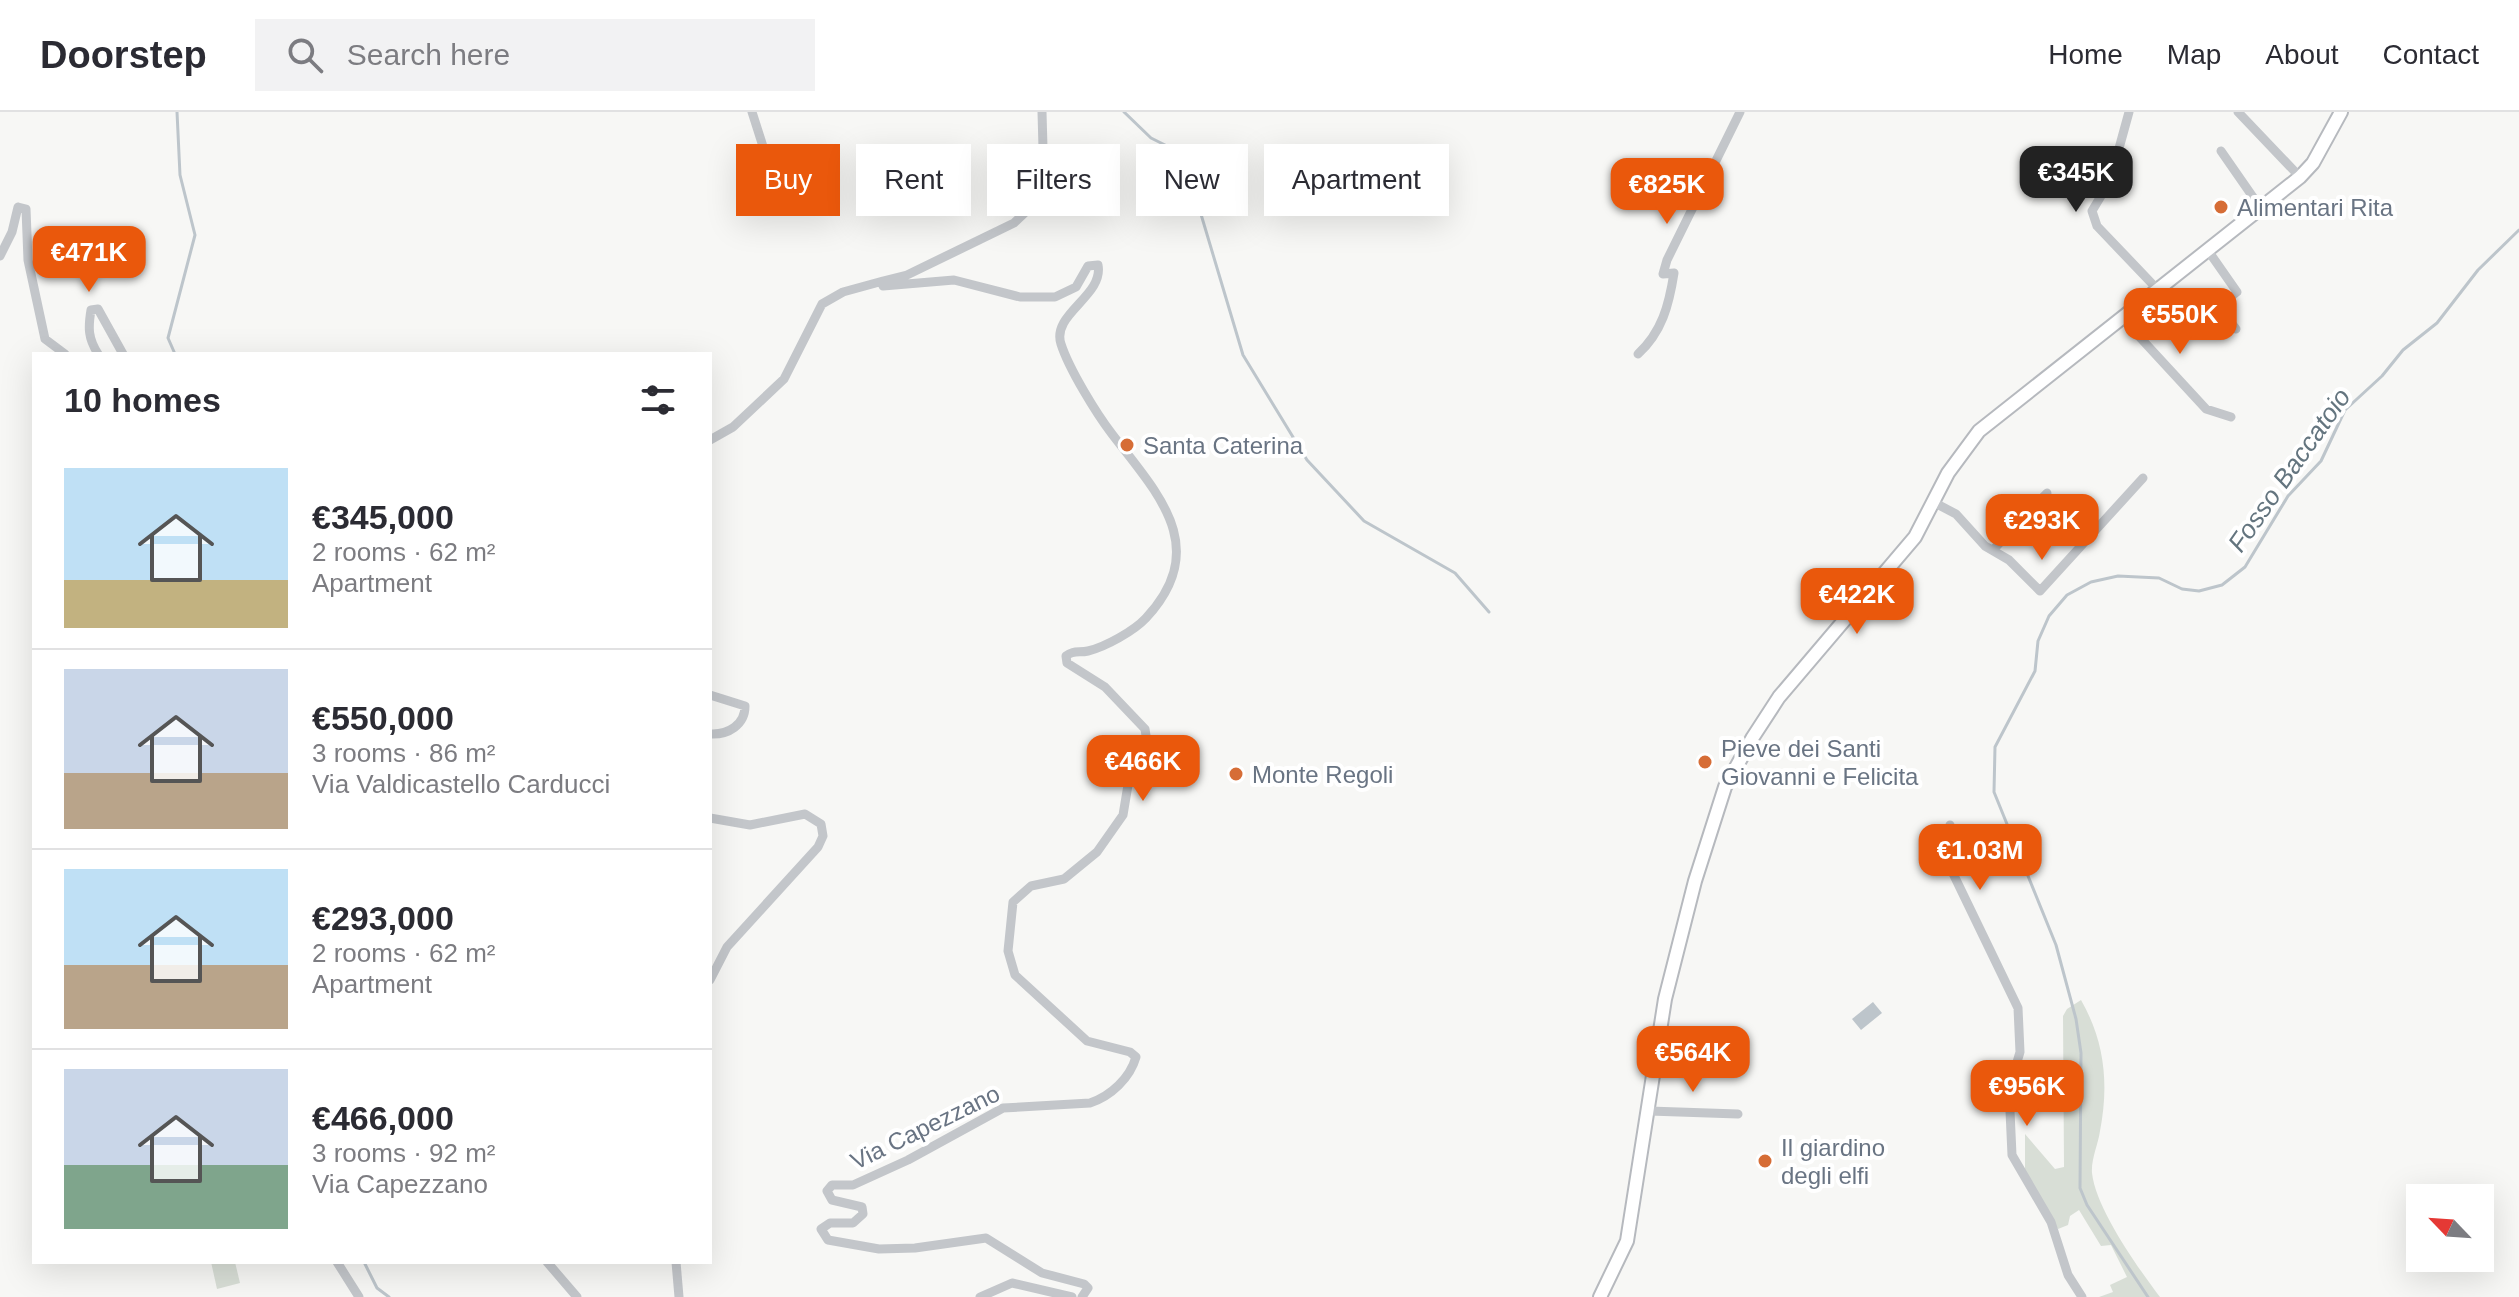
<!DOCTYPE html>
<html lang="en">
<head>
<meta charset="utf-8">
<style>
  :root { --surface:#fff; --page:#f2f2f3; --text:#2b2b33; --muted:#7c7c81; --line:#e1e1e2; --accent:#ea580c }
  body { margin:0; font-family:Arial,sans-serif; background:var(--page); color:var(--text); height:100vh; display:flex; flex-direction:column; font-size:30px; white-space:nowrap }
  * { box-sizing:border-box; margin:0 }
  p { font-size:26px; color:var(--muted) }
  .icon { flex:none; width:44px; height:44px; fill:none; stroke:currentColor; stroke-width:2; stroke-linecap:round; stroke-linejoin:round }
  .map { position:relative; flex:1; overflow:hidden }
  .details { position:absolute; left:32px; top:240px; width:680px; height:912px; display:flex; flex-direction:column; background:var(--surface); border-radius:0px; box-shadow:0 8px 32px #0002 }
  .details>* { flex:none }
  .banner { position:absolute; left:736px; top:32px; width:760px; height:72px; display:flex; gap:16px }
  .needle { width:52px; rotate:295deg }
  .buttons { position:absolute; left:2406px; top:1072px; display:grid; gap:16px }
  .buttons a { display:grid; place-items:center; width:88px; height:88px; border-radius:0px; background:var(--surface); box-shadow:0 8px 32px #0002; font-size:40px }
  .price { position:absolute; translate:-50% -68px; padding:0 18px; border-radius:16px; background:var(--accent); color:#fff; font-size:26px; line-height:52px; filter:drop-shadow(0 2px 4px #0008) }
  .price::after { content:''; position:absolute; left:50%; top:48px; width:24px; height:18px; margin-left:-12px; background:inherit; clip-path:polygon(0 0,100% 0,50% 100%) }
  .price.on { background:#222; color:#fff }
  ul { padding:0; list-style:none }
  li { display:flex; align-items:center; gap:24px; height:200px; padding:0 32px }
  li+li { border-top:2px solid var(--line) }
  li span { display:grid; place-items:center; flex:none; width:224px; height:160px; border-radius:0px; color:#555 }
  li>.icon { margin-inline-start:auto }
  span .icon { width:96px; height:96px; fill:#fffc; stroke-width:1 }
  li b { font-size:34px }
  h2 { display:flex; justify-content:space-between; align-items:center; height:96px; padding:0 32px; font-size:34px }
  .pill { padding:0 28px; border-radius:0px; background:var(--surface); box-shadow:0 8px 32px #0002; font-size:28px; line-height:72px }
  .pill.on { background:var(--accent); color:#fff }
  header { display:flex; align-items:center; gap:48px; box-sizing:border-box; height:112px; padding:0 40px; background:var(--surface); border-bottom:2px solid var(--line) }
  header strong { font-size:38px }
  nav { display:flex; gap:44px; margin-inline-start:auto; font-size:28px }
  .search { width:560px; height:72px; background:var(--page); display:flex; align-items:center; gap:20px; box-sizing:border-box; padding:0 28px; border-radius:0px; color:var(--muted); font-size:30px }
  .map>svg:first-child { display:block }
</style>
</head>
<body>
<header>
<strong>Doorstep</strong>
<div class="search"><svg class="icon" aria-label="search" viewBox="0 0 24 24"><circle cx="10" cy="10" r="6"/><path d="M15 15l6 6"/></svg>Search here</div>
<nav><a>Home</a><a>Map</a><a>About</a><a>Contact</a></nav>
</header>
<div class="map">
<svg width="2519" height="1185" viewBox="0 0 2519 1185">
  <rect width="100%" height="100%" fill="#f7f7f5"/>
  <path fill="#d8ded6" d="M2081,888C2105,930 2109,972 2100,1019C2098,1033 2091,1047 2092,1061C2096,1097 2138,1156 2160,1185H2099L2113,1180L2110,1173L2127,1165L2111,1133L2101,1134L2079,1098L2070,1104L2068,1113L2058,1117L2025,1062V1022L2055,1057L2064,1055L2063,904L2067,897Z
    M211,1150H235L240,1171L217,1177Z"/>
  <path fill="#bdc5cb" d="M1873,890L1882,901L1861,918L1852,907Z"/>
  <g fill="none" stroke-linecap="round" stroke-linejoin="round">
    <path stroke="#bdc5cb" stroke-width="3" d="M1124,0L1151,26L1183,42L1243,243L1307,348L1364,409L1455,461L1489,500
      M175,242L168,226L195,123L180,63L177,0
      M364,1150L377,1176L389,1185
      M2148,1185L2087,1093L2080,1076L2081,941L2076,907L2056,833L1994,680L1995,635L2035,559L2038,529L2049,504L2067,483L2091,470L2118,464L2159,466L2182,477L2199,479L2222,473L2245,455L2288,384L2321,349L2345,298L2382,264L2403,238L2437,211L2478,158L2519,118"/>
    <g stroke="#b6b9be" stroke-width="16">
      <path id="secondary" d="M1600,1185L1627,1129L1665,887L1695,769L1725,675L1753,625L1779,585L1915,425L1948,361L1979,319L2300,65L2313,51L2341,0"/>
    </g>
    <path stroke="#c3c6ca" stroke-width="9" d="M752,0L776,75L784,87L808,98
      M1042,0L1044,72L1032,94L1014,111L907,163L883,169V174L954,168L1020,185H1055L1076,175L1088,154L1098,153C1104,184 1051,202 1061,232C1069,257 1096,301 1112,322C1157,381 1212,435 1146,506C1134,519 1105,535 1088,539C1079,541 1073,538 1066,544L1067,551L1105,575L1145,617L1147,630L1128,673L1123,703L1097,740L1064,767L1031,774L1013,790L1008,839L1015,863L1087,929L1130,940L1136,945C1130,966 1111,984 1090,991L1003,996L908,1048L853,1073H832L827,1079L832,1088L862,1095L863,1102L853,1111H830L821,1117L828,1128L879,1137L915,1136L986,1126L1042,1161L1084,1172L1088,1176L1082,1185
      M2129,0L2110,69L2092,99L2097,114L2159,179
      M2238,0L2300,65
      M2221,39L2262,98
      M2209,140L2237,180L2218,194L2236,217
      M0,144L12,120L18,95L26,97L28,148L45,227L65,242
      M2123,207L2206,297L2231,305
      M98,242C88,226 88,216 91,198L98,197L123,242
      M1638,242C1662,220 1669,193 1674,161L1663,162L1667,148L1740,0
      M710,328L733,315L784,267L822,192L843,180L883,169
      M2010,389L2024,405
      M1935,391L1956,402L1985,434L2009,448L2040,479L2143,366
      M1993,438L2047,381
      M710,583L745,594C745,613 728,623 710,622
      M710,706L750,713L805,702L821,712L823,724L818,735L727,835L710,868
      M1950,713L1945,725L1947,749L2018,896L2020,940L2009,977L2012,1043L2051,1110L2068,1163L2082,1185
      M1649,999L1738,1002
      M337,1150L359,1185
      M547,1150L577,1185
      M676,1150L679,1185
      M980,1185L1012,1171L1072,1185"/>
    <use href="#secondary" stroke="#fff" stroke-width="12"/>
  </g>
  <g fill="#d66d36" stroke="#fff" stroke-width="3">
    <circle cx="2221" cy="95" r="8"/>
    <circle cx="1127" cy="333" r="8"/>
    <circle cx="1705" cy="650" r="8"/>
    <circle cx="1236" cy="662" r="8"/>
    <circle cx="1765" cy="1049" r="8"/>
  </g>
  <g text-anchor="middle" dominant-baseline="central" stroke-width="8" stroke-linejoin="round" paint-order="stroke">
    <g font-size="24" fill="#697483" stroke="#fff" text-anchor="start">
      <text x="2237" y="95">Alimentari Rita</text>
      <text x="1143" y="333">Santa Caterina</text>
      <text x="1721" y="636">Pieve dei Santi<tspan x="1721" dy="28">Giovanni e Felicita</tspan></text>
      <text x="1252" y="662">Monte Regoli</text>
      <text x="1781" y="1035">Il giardino<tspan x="1781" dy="28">degli elfi</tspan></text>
    </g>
    <g font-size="24" fill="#697483" stroke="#fff">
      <text transform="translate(925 1015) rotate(-26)">Via Capezzano</text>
    </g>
    <g font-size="26" font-style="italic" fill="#64757f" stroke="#fff">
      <text transform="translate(2289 358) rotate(-55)">Fosso Baccatoio</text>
    </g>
  </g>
</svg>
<div class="buttons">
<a><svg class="needle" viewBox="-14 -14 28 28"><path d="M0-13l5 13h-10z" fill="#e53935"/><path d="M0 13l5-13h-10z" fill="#7c7c81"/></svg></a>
</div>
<b class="price on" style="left:2076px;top:102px">€345K</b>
<b class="price" style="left:1667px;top:114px">€825K</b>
<b class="price" style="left:89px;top:182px">€471K</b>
<b class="price" style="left:2180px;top:244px">€550K</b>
<b class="price" style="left:2042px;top:450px">€293K</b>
<b class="price" style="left:1857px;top:524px">€422K</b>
<b class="price" style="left:1143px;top:691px">€466K</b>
<b class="price" style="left:1980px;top:780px">€1.03M</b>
<b class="price" style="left:1693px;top:982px">€564K</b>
<b class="price" style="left:2027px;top:1016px">€956K</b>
<div class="banner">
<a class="pill on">Buy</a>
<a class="pill">Rent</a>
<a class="pill">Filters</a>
<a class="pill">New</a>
<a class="pill">Apartment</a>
</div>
<section class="details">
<h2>10 homes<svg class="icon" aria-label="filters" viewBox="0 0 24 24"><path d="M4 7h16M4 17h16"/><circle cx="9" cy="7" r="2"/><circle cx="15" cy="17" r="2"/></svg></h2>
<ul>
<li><span style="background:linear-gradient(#bfe0f5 70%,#c2b280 0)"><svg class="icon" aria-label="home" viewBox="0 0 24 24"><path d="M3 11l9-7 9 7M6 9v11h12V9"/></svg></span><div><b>€345,000</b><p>2 rooms · 62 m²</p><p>Apartment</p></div></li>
<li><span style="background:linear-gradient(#c9d6e8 65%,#b9a48a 0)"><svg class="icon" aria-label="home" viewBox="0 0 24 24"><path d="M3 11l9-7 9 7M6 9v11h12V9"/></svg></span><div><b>€550,000</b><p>3 rooms · 86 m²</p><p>Via Valdicastello Carducci</p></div></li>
<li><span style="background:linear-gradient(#bfe0f5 60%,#b9a48a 0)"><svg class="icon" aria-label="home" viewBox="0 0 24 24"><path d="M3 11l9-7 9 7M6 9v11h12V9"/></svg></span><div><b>€293,000</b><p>2 rooms · 62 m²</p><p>Apartment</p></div></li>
<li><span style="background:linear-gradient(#c9d6e8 60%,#7fa58c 0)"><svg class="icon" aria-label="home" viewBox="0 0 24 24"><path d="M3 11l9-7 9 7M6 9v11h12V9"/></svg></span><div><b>€466,000</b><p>3 rooms · 92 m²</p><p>Via Capezzano</p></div></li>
</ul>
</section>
</div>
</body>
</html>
